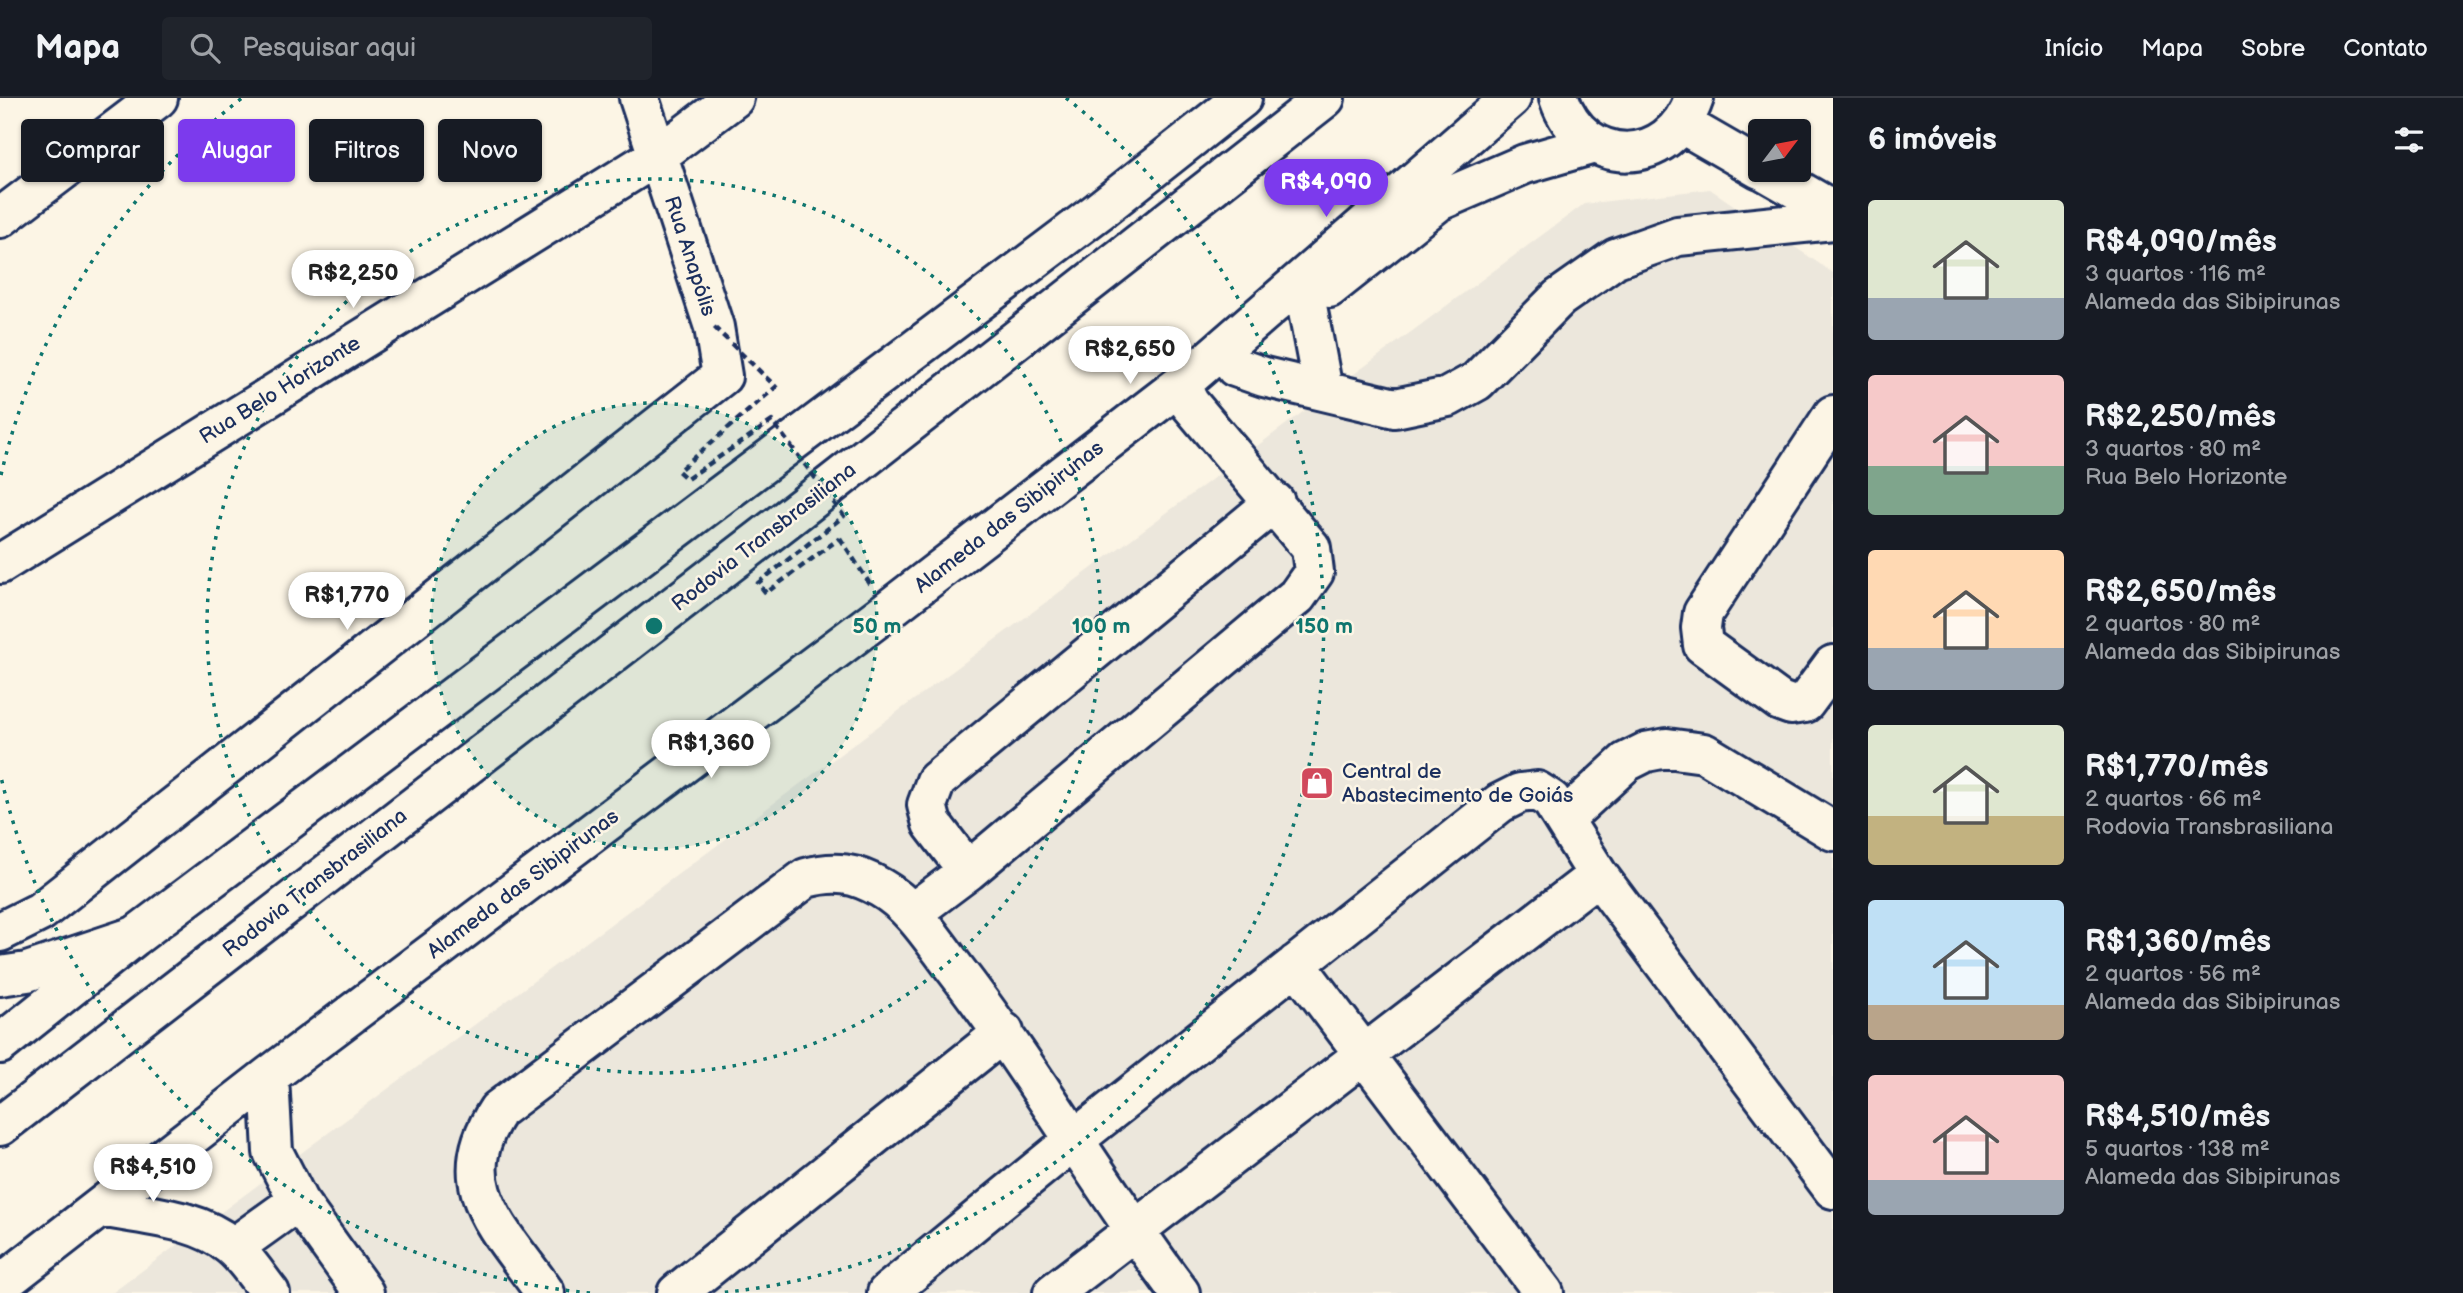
<!DOCTYPE html>
<html lang="pt">
<head>
<meta charset="utf-8">
<style>
  :root { --surface:#171b24; --page:#20242c; --text:#f1f3f6; --muted:#9ea1a6; --line:#363941; --accent:#7c3aed }
  body { margin:0; font-family:"Balsamiq Sans",sans-serif; background:var(--page); color:var(--text); height:100vh; display:flex; flex-direction:column; font-size:26px; white-space:nowrap }
  * { box-sizing:border-box; margin:0 }
  p { font-size:23px; color:var(--muted) }
  .icon { flex:none; width:38px; height:38px; fill:none; stroke:currentColor; stroke-width:2; stroke-linecap:round; stroke-linejoin:round }
  .map { position:relative; flex:1; overflow:hidden }
  .side { display:flex; flex-direction:column; background:var(--surface); width:630px }
  .side>* { flex:none }
  .hud { position:absolute; left:21px; top:21px; width:665px; height:63px; display:flex; gap:14px }
  .needle { width:46px; rotate:58deg }
  .fabs { position:absolute; left:1748px; top:21px; display:grid; gap:14px }
  .fabs a { display:grid; place-items:center; width:63px; height:63px; border-radius:7px; background:var(--surface); box-shadow:0 2px 5px #0004; font-size:35px }
  .price { position:absolute; translate:-50% -60px; padding:0 16px; border-radius:24px; background:#fff; color:#222; font-size:23px; line-height:46px; filter:drop-shadow(0 2px 4px #0008) }
  .price::after { content:''; position:absolute; left:50%; top:42px; width:21px; height:16px; margin-left:-10px; background:inherit; clip-path:polygon(0 0,100% 0,50% 100%) }
  .price.current { background:var(--accent); color:#fff }
  ul { padding:0; list-style:none }
  li { display:flex; align-items:center; gap:21px; height:175px; padding:0 35px }
  li span { display:grid; place-items:center; flex:none; width:196px; height:140px; border-radius:7px; color:#555 }
  li>.icon { margin-inline-start:auto }
  span .icon { width:84px; height:84px; fill:#fffc; stroke-width:1 }
  li b { font-size:30px }
  h2 { display:flex; justify-content:space-between; align-items:center; height:84px; padding:0 35px; font-size:30px }
  .tag { padding:0 24px; border-radius:7px; background:var(--surface); box-shadow:0 2px 5px #0004; font-size:24px; line-height:63px }
  .tag.current { background:var(--accent); color:#fff }
  header { display:flex; align-items:center; gap:42px; box-sizing:border-box; height:98px; padding:0 35px; background:var(--surface); border-bottom:2px solid var(--line) }
  header strong { font-size:33px }
  nav { display:flex; gap:38px; margin-inline-start:auto; font-size:24px }
  .search { width:490px; height:63px; background:var(--page); display:flex; align-items:center; gap:18px; box-sizing:border-box; padding:0 24px; border-radius:7px; color:var(--muted); font-size:26px }
  main { display:flex; flex:1; min-height:0 }
  .map>svg:first-child { display:block }
</style>
</head>
<body>
<header>
<strong>Mapa</strong>
<div class="search"><svg class="icon" aria-label="search" viewBox="0 0 24 24"><circle cx="10" cy="10" r="6"/><path d="M15 15l6 6"/></svg>Pesquisar aqui</div>
<nav><a>Início</a><a>Mapa</a><a>Sobre</a><a>Contato</a></nav>
</header>
<main>
<div class="map">
<svg width="1833" height="1195" viewBox="0 0 1833 1195">
  <rect width="100%" height="100%" fill="#fcf5e5"/>
  <filter id="ink" filterUnits="userSpaceOnUse"><feTurbulence type="fractalNoise" baseFrequency=".0143" numOctaves="2"/><feDisplacementMap in="SourceGraphic" scale="14" xChannelSelector="R" yChannelSelector="G"/><feConvolveMatrix kernelMatrix="1 2 1 2 8 2 1 2 1" color-interpolation-filters="sRGB"/></filter>
  <g filter="url(#ink)">
    <path fill="#ece7dc" d="M1710,91L1833,175V1195H112L1584,106Z"/>
    <g fill="none" stroke-linecap="round" stroke-linejoin="round">
      <g stroke="#1b2f5e" stroke-width="44">
        <path id="minor" d="M1559,0C1583,72 1670,71 1694,0
          M1682,26L1760,71
          M1763,72L1833,112
          M0,120L158,0
          M1329,190L1439,103L1525,66L1594,46
          M1307,208L1323,292
          M1235,269L1264,279L1395,310L1448,299L1477,283L1559,200L1616,160L1678,138L1833,122
          M1833,317L1703,515L1701,530L1703,547L1780,603L1791,607L1805,605L1833,567
          M0,466L657,58L734,0
          M1564,721L1626,664L1646,654L1667,650L1704,655L1833,733
          M968,773L932,726L927,707L936,683L1275,404
          M912,815L968,773L1297,498L1314,474L1311,450L1190,306L1180,287
          M0,834L40,814L722,278L714,229L639,0
          M1296,866L1544,1195
          M0,878L27,874L132,839
          M269,978L273,1054L298,1103L364,1195
          M101,1109C144,1118 196,1119 231,1148C246,1160 258,1180 270,1195
          M234,1149L298,1103
          M0,1187L269,978L888,512L1180,287L1511,0
          M545,1195C502,1132 447,1089 498,1012L806,780C835,772 855,775 881,790C913,808 934,844 956,872C1036,976 1101,1090 1180,1195
          M677,1195L1004,934
          M887,1195L1074,1042L1500,705L1520,695L1537,693L1551,702L1598,777L1833,1091
          M1053,1195L1598,777"/>
      </g>
      <g stroke="#1b2f5e" stroke-width="44">
        <path id="highway" d="M0,946L134,839L1099,113L1242,0
          M0,1028L809,404L1325,0"/>
      </g>
      <path stroke="#1b2f5e" stroke-width="4.5" stroke-dasharray="7 5" stroke-linecap="butt" d="M840,440L870,486"/>
      <use href="#minor" stroke="#fcf5e5" stroke-width="38"/>
      <use href="#highway" stroke="#fcf5e5" stroke-width="38"/>
      <path stroke="#1b2f5e" stroke-width="4.5" stroke-dasharray="7 5" stroke-linecap="butt" d="M714,229L776,289L678,373L687,381L772,323L844,418L758,485L766,495L840,440"/>
    </g>
  </g>
  <circle cx="654" cy="528" r="223" fill="#0f766e" fill-opacity=".12"/>
  <g fill="none" stroke="#0f766e" stroke-width="3.5" stroke-dasharray="3.5 7">
    <circle cx="654" cy="528" r="223"/>
    <circle cx="654" cy="528" r="447"/>
    <path d="M590 1195A670 670 0 0 1 1 679M1 377A670 670 0 0 1 242 0M1066 0A670 670 0 0 1 718 1195"/>
  </g>
  <defs>
    <g id="shop-square" transform="scale(1.75)"><rect x="-9" y="-9" width="18" height="18" rx="4" fill="#d1495b" stroke="#fcf5e5"/><path d="M-5-2.5h2.3a2.7 3.5 0 0 1 5.4 0H5L5.5 6h-11ZM-1.5-2.5h3a1.5 2.3 0 0 0-3 0Z" fill="#fff"/></g>
  </defs>
  <g fill-rule="evenodd">
    <use href="#shop-square" x="1317" y="685"/>
  </g>
  <g text-anchor="middle" dominant-baseline="central" stroke-width="5" stroke-linejoin="round" paint-order="stroke">
    <g font-size="21" fill="#1b2f5e" stroke="#fcf5e5">
      <text transform="translate(690 158) rotate(72)">Rua Anapólis</text>
      <text transform="translate(280 292) rotate(-32)">Rua Belo Horizonte</text>
      <text transform="translate(1009 419) rotate(-38)">Alameda das Sibipirunas</text>
      <text transform="translate(764 439) rotate(-38)">Rodovia Transbrasiliana</text>
      <text transform="translate(315 785) rotate(-38)">Rodovia Transbrasiliana</text>
      <text transform="translate(523 786) rotate(-37)">Alameda das Sibipirunas</text>
    </g>
    <g font-size="21" fill="#1b2f5e" stroke="#fcf5e5" text-anchor="start">
      <text x="1342" y="673">Central de<tspan x="1342" dy="24">Abastecimento de Goiás</tspan></text>
    </g>
  </g>
  <circle cx="654" cy="528" r="10" fill="#0f766e" stroke="#fcf5e5" stroke-width="3.5"/>
  <g font-size="21" text-anchor="middle" font-weight="bold" fill="#0f766e" stroke="#fcf5e5" stroke-width="5" stroke-linejoin="round" paint-order="stroke">
    <text x="877" y="535">50 m</text>
    <text x="1101" y="535">100 m</text>
    <text x="1324" y="535">150 m</text>
  </g>
</svg>
<div class="fabs">
<a><svg class="needle" viewBox="-14 -14 28 28"><path d="M0-13l5 13h-10z" fill="#e53935"/><path d="M0 13l5-13h-10z" fill="#9ea1a6"/></svg></a>
</div>
<b class="price current" style="left:1326px;top:121px">R$4,090</b>
<b class="price" style="left:353px;top:212px">R$2,250</b>
<b class="price" style="left:1130px;top:288px">R$2,650</b>
<b class="price" style="left:347px;top:534px">R$1,770</b>
<b class="price" style="left:711px;top:682px">R$1,360</b>
<b class="price" style="left:153px;top:1106px">R$4,510</b>
<div class="hud">
<a class="tag">Comprar</a>
<a class="tag current">Alugar</a>
<a class="tag">Filtros</a>
<a class="tag">Novo</a>
</div>
</div>
<section class="side">
<h2>6 imóveis<svg class="icon" aria-label="filters" viewBox="0 0 24 24"><path d="M4 7h16M4 17h16"/><circle cx="9" cy="7" r="2"/><circle cx="15" cy="17" r="2"/></svg></h2>
<ul>
<li><span style="background:linear-gradient(#dfe7d0 70%,#9aa5b1 0)"><svg class="icon" aria-label="home" viewBox="0 0 24 24"><path d="M3 11l9-7 9 7M6 9v11h12V9"/></svg></span><div><b>R$4,090/mês</b><p>3 quartos · 116 m²</p><p>Alameda das Sibipirunas</p></div></li>
<li><span style="background:linear-gradient(#f6c9c9 65%,#7fa58c 0)"><svg class="icon" aria-label="home" viewBox="0 0 24 24"><path d="M3 11l9-7 9 7M6 9v11h12V9"/></svg></span><div><b>R$2,250/mês</b><p>3 quartos · 80 m²</p><p>Rua Belo Horizonte</p></div></li>
<li><span style="background:linear-gradient(#ffd9b3 70%,#9aa5b1 0)"><svg class="icon" aria-label="home" viewBox="0 0 24 24"><path d="M3 11l9-7 9 7M6 9v11h12V9"/></svg></span><div><b>R$2,650/mês</b><p>2 quartos · 80 m²</p><p>Alameda das Sibipirunas</p></div></li>
<li><span style="background:linear-gradient(#dfe7d0 65%,#c2b280 0)"><svg class="icon" aria-label="home" viewBox="0 0 24 24"><path d="M3 11l9-7 9 7M6 9v11h12V9"/></svg></span><div><b>R$1,770/mês</b><p>2 quartos · 66 m²</p><p>Rodovia Transbrasiliana</p></div></li>
<li><span style="background:linear-gradient(#bfe0f5 75%,#b9a48a 0)"><svg class="icon" aria-label="home" viewBox="0 0 24 24"><path d="M3 11l9-7 9 7M6 9v11h12V9"/></svg></span><div><b>R$1,360/mês</b><p>2 quartos · 56 m²</p><p>Alameda das Sibipirunas</p></div></li>
<li><span style="background:linear-gradient(#f6c9c9 75%,#9aa5b1 0)"><svg class="icon" aria-label="home" viewBox="0 0 24 24"><path d="M3 11l9-7 9 7M6 9v11h12V9"/></svg></span><div><b>R$4,510/mês</b><p>5 quartos · 138 m²</p><p>Alameda das Sibipirunas</p></div></li>
</ul>
</section>
</main>
</body>
</html>
